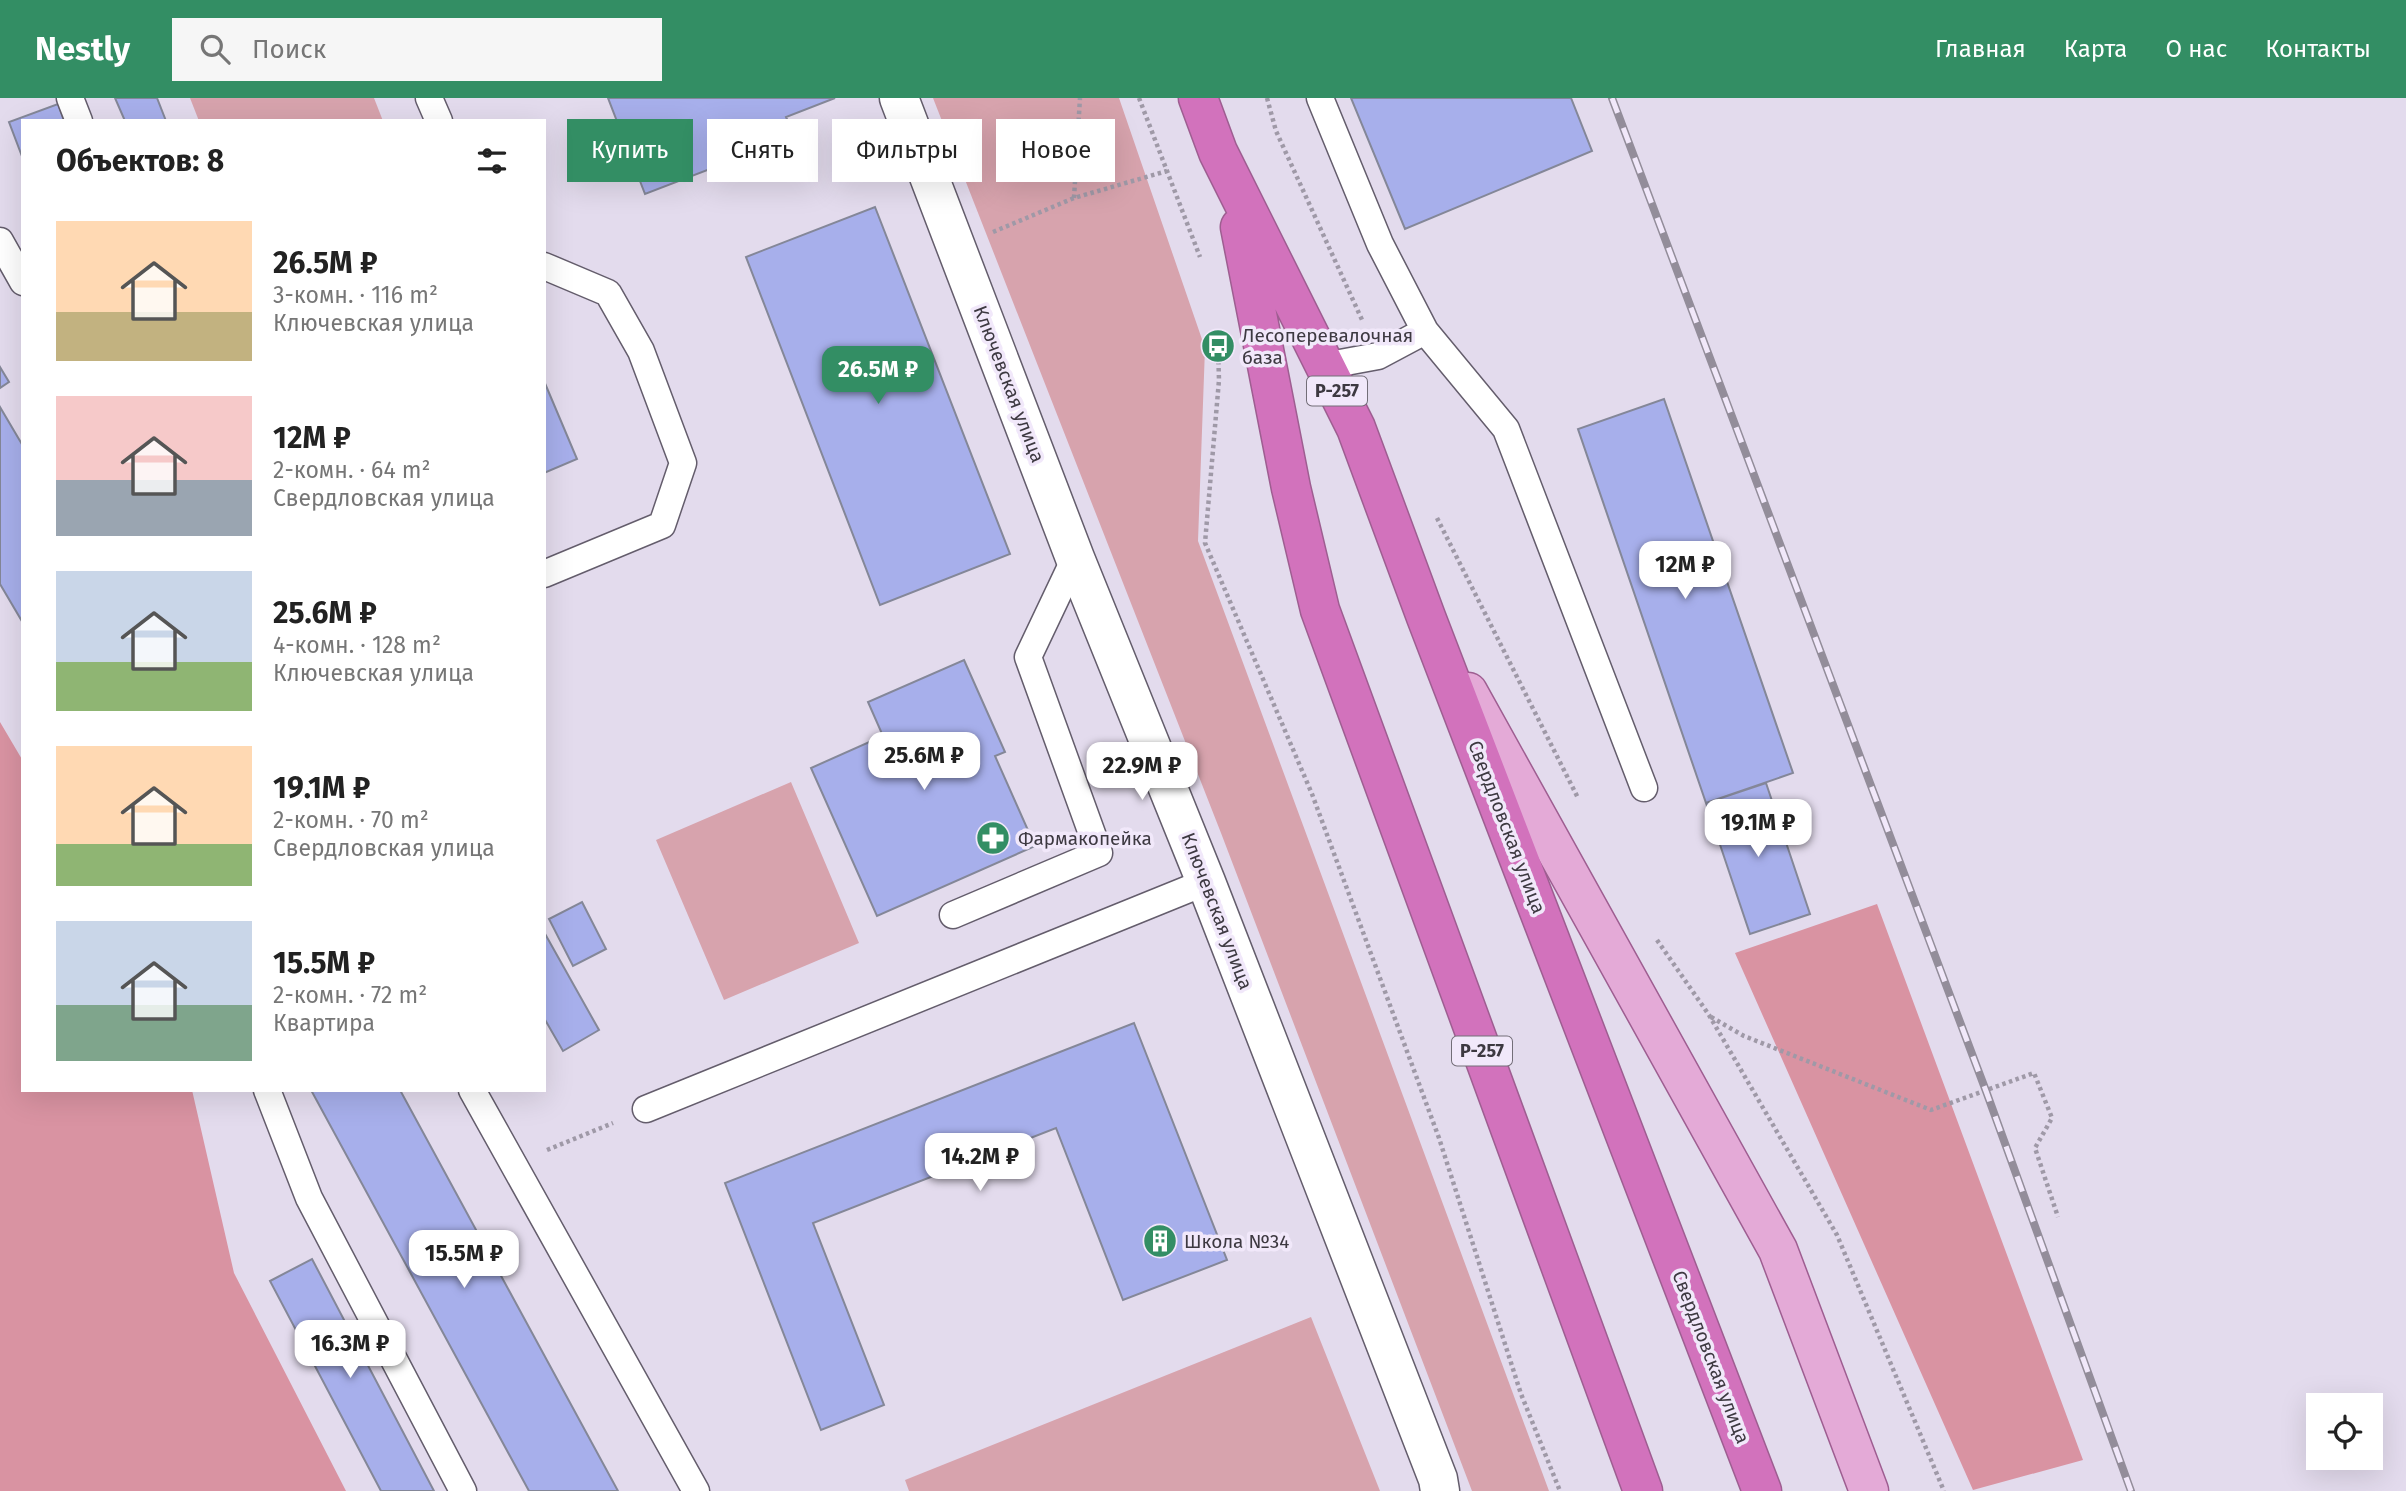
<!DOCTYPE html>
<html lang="ru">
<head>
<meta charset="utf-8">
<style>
  :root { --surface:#fff; --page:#f6f6f6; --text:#222; --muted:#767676; --accent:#338e64 }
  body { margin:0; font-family:"Fira Sans",sans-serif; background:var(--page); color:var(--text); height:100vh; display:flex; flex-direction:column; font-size:26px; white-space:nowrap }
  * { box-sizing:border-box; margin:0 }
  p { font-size:23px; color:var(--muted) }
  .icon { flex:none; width:38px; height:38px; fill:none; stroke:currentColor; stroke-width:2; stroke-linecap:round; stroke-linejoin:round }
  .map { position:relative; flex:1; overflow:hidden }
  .panel { position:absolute; left:21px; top:21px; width:525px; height:973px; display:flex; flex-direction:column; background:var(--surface); border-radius:0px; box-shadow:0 7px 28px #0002 }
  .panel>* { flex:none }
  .top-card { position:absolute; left:567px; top:21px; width:665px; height:63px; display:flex; gap:14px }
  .controls { position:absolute; left:2306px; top:1295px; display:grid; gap:14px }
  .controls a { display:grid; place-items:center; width:77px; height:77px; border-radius:0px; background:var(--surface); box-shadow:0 7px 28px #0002; font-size:35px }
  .price { position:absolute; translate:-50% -60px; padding:0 16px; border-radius:14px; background:#fff; color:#222; font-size:23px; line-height:46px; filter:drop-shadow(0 2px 4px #0008) }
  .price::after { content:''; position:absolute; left:50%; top:42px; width:21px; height:16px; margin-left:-10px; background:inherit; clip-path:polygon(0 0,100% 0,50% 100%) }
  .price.on { background:var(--accent); color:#fff }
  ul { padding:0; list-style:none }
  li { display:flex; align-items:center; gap:21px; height:175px; padding:0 35px }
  li span { display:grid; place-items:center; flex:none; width:196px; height:140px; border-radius:0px; color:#555 }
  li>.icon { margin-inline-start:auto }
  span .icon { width:84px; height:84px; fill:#fffc; stroke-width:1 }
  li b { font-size:30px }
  h2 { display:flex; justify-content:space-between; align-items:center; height:84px; padding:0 35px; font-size:30px }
  .chip { padding:0 24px; border-radius:0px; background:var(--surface); box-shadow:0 7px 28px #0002; font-size:24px; line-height:63px }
  .chip.on { background:var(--accent); color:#fff }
  header { display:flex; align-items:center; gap:42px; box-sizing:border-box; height:98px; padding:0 35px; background:var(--accent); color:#fff }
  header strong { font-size:33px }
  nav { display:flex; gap:38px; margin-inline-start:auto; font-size:24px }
  .search { width:490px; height:63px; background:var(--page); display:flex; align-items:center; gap:18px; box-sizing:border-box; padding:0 24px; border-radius:0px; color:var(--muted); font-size:26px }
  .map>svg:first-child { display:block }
</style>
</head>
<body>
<header>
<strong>Nestly</strong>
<div class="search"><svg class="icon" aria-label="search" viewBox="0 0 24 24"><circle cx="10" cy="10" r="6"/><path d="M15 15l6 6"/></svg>Поиск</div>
<nav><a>Главная</a><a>Карта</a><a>О нас</a><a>Контакты</a></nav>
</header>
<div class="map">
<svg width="2406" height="1393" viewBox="0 0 2406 1393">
  <rect width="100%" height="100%" fill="#e3dbed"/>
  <path fill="#d7a3ad" d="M190,0H374L383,23H199Z
    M933,0H1119L1205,250L1198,443L1549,1393H1472L1221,735Z
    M791,684L859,845L724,902L656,742Z
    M1311,1219L1380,1393H909L905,1382Z"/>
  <path fill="#d993a2" d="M0,624L23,663V992H192L234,1175L346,1393H0Z
    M1877,806L2083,1362L1973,1392L1735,855Z"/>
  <path fill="#a7afeb" stroke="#848798" stroke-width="2" d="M115,0H157L166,23H125Z
    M608,0H835L786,19L793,35L730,59L731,63L645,96Z
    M1351,0H1571L1592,53L1405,131Z
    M58,6L64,23H23V61L9,24Z
    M875,109L1010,456L880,507L746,159Z
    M0,269L9,284L0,290Z
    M544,283L577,361L544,375Z
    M1664,301L1793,675L1706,705L1578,331Z
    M0,309L23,348V525L0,486Z
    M964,562L1005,654L995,658L1035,748L877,818L811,670L883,638L868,604Z
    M1766,685L1810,816L1750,836L1706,705Z
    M582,804L606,851L573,868L549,821Z
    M544,834L599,932L563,953L544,920Z
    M1134,925L1227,1162L1123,1202L1056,1030L813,1125L884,1307L821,1332L725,1085Z
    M311,992H400L618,1393H529Z
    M312,1161L434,1393H381L270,1183Z"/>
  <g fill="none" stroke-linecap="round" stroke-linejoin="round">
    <g stroke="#645d6c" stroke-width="29">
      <path id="lane" d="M70,0L79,23
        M429,0L439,23
        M1320,0L1380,146L1425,233L1506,331L1644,690
        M0,143L23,184
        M544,168L608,195L641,253L683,365L662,427L544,476
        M1324,268L1378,258L1425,233
        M953,817L1099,755L1028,559L1075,460
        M267,992L309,1100L463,1393
        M472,992L696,1393
        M646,1011L1206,784"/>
    </g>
    <g stroke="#645d6c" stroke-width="41">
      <path id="street" d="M899,0L1075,460L1206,784L1438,1381L1440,1393"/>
    </g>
    <g stroke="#9e5e91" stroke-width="41">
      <path id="primary" d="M1468,594L1778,1152L1869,1393"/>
    </g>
    <g stroke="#9e5e91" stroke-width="41">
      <path id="highway" d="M1198,0L1218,54L1356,330L1426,519L1762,1393
        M1240,129L1291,390L1320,512L1643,1393"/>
    </g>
    <path stroke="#9f99a7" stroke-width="4.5" stroke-dasharray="3.5 3.5" stroke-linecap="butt" d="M1139,0L1200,159
      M1267,0L1276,33L1363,224
      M1074,100L1080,0
      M993,134L1074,100L1167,73
      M1218,249L1219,282L1205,445L1312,696L1439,1040L1521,1296L1560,1393
      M1437,420L1578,700
      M1657,842L1709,917L1837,1137L1944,1393
      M1711,919L1744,938L1931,1012L2034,975L2052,1020L2035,1050L2058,1119
      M547,1052L613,1025"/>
    <use href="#lane" stroke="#fff" stroke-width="26"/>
    <use href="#street" stroke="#fff" stroke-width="38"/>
    <use href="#primary" stroke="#e4aad7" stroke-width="38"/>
    <use href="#highway" stroke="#d272bc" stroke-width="38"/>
    <g stroke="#938d9a" stroke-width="8">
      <path id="rail" d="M1612,0L1986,993L2131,1393"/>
    </g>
    <use href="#rail" stroke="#f1e8fa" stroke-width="5" stroke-dasharray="16" stroke-linecap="butt"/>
  </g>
  <defs>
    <g id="bus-disc" transform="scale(1.75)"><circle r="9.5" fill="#338e64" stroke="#f1e8fa"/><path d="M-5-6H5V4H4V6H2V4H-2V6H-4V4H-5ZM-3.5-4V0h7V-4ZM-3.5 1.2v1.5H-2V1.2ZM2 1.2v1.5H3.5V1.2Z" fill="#fff"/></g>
    <g id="pharmacy-disc" transform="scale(1.75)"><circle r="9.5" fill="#338e64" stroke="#f1e8fa"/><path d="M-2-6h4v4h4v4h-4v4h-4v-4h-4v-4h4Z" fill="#fff"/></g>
    <g id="building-disc" transform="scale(1.75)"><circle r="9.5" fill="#338e64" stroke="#f1e8fa"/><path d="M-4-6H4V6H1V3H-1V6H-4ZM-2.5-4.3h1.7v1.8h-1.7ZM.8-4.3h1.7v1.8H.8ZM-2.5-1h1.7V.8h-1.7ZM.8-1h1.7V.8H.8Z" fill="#fff"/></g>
  </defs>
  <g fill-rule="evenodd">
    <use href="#bus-disc" x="1218" y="248"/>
    <use href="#pharmacy-disc" x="993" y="740"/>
    <use href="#building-disc" x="1160" y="1143"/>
  </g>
  <g text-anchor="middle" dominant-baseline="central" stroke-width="7" stroke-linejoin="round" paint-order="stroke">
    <g fill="#f1e8fa" stroke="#736e78" stroke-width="2">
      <rect x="1307" y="278.5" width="60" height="29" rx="5"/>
      <rect x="1452" y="938.5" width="60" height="29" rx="5"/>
    </g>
    <g font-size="18" font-weight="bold" fill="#3d3941">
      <text x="1337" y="293">Р-257</text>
      <text x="1482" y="953">Р-257</text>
    </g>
    <g font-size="19" fill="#3d3941" stroke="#f1e8fa" text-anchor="start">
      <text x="1242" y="237">Лесоперевалочная<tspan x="1242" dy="22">база</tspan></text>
      <text x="1018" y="740">Фармакопейка</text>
      <text x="1184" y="1143">Школа №34</text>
    </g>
    <g font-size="19" fill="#3d3941" stroke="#f1e8fa">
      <text transform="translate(1009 286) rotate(69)">Ключевская улица</text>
      <text transform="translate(1507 729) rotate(69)">Свердловская улица</text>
      <text transform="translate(1217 813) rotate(69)">Ключевская улица</text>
      <text transform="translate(1711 1259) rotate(69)">Свердловская улица</text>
    </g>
  </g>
</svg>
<div class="controls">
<a><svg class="icon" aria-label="locate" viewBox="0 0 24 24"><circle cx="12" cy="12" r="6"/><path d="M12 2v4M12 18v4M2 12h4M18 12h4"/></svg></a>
</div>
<b class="price on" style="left:878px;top:308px">26.5M ₽</b>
<b class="price" style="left:1685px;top:503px">12M ₽</b>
<b class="price" style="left:924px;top:694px">25.6M ₽</b>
<b class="price" style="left:1142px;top:704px">22.9M ₽</b>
<b class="price" style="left:1758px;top:761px">19.1M ₽</b>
<b class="price" style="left:980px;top:1095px">14.2M ₽</b>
<b class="price" style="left:464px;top:1192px">15.5M ₽</b>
<b class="price" style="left:350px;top:1282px">16.3M ₽</b>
<div class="top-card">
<a class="chip on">Купить</a>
<a class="chip">Снять</a>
<a class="chip">Фильтры</a>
<a class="chip">Новое</a>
</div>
<section class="panel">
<h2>Объектов: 8<svg class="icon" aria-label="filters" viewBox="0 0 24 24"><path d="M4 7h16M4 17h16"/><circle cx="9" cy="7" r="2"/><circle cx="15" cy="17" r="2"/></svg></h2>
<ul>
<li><span style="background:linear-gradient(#ffd9b3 65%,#c2b280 0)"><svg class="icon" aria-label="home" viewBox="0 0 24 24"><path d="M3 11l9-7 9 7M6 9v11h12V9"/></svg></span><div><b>26.5M ₽</b><p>3-комн. · 116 m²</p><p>Ключевская улица</p></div></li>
<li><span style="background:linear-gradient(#f6c9c9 60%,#9aa5b1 0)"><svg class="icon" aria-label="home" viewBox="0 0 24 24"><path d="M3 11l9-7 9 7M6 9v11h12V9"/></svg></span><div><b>12M ₽</b><p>2-комн. · 64 m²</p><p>Свердловская улица</p></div></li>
<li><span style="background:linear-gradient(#c9d6e8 65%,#8fb573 0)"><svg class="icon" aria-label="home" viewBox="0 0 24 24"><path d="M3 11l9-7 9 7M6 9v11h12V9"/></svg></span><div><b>25.6M ₽</b><p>4-комн. · 128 m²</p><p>Ключевская улица</p></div></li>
<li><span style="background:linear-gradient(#ffd9b3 70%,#8fb573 0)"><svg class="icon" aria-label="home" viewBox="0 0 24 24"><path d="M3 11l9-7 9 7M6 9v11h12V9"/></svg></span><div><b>19.1M ₽</b><p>2-комн. · 70 m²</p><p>Свердловская улица</p></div></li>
<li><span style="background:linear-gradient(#c9d6e8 60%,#7fa58c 0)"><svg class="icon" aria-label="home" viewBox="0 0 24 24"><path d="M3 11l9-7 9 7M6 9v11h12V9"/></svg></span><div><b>15.5M ₽</b><p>2-комн. · 72 m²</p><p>Квартира</p></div></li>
</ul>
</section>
</div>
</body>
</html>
